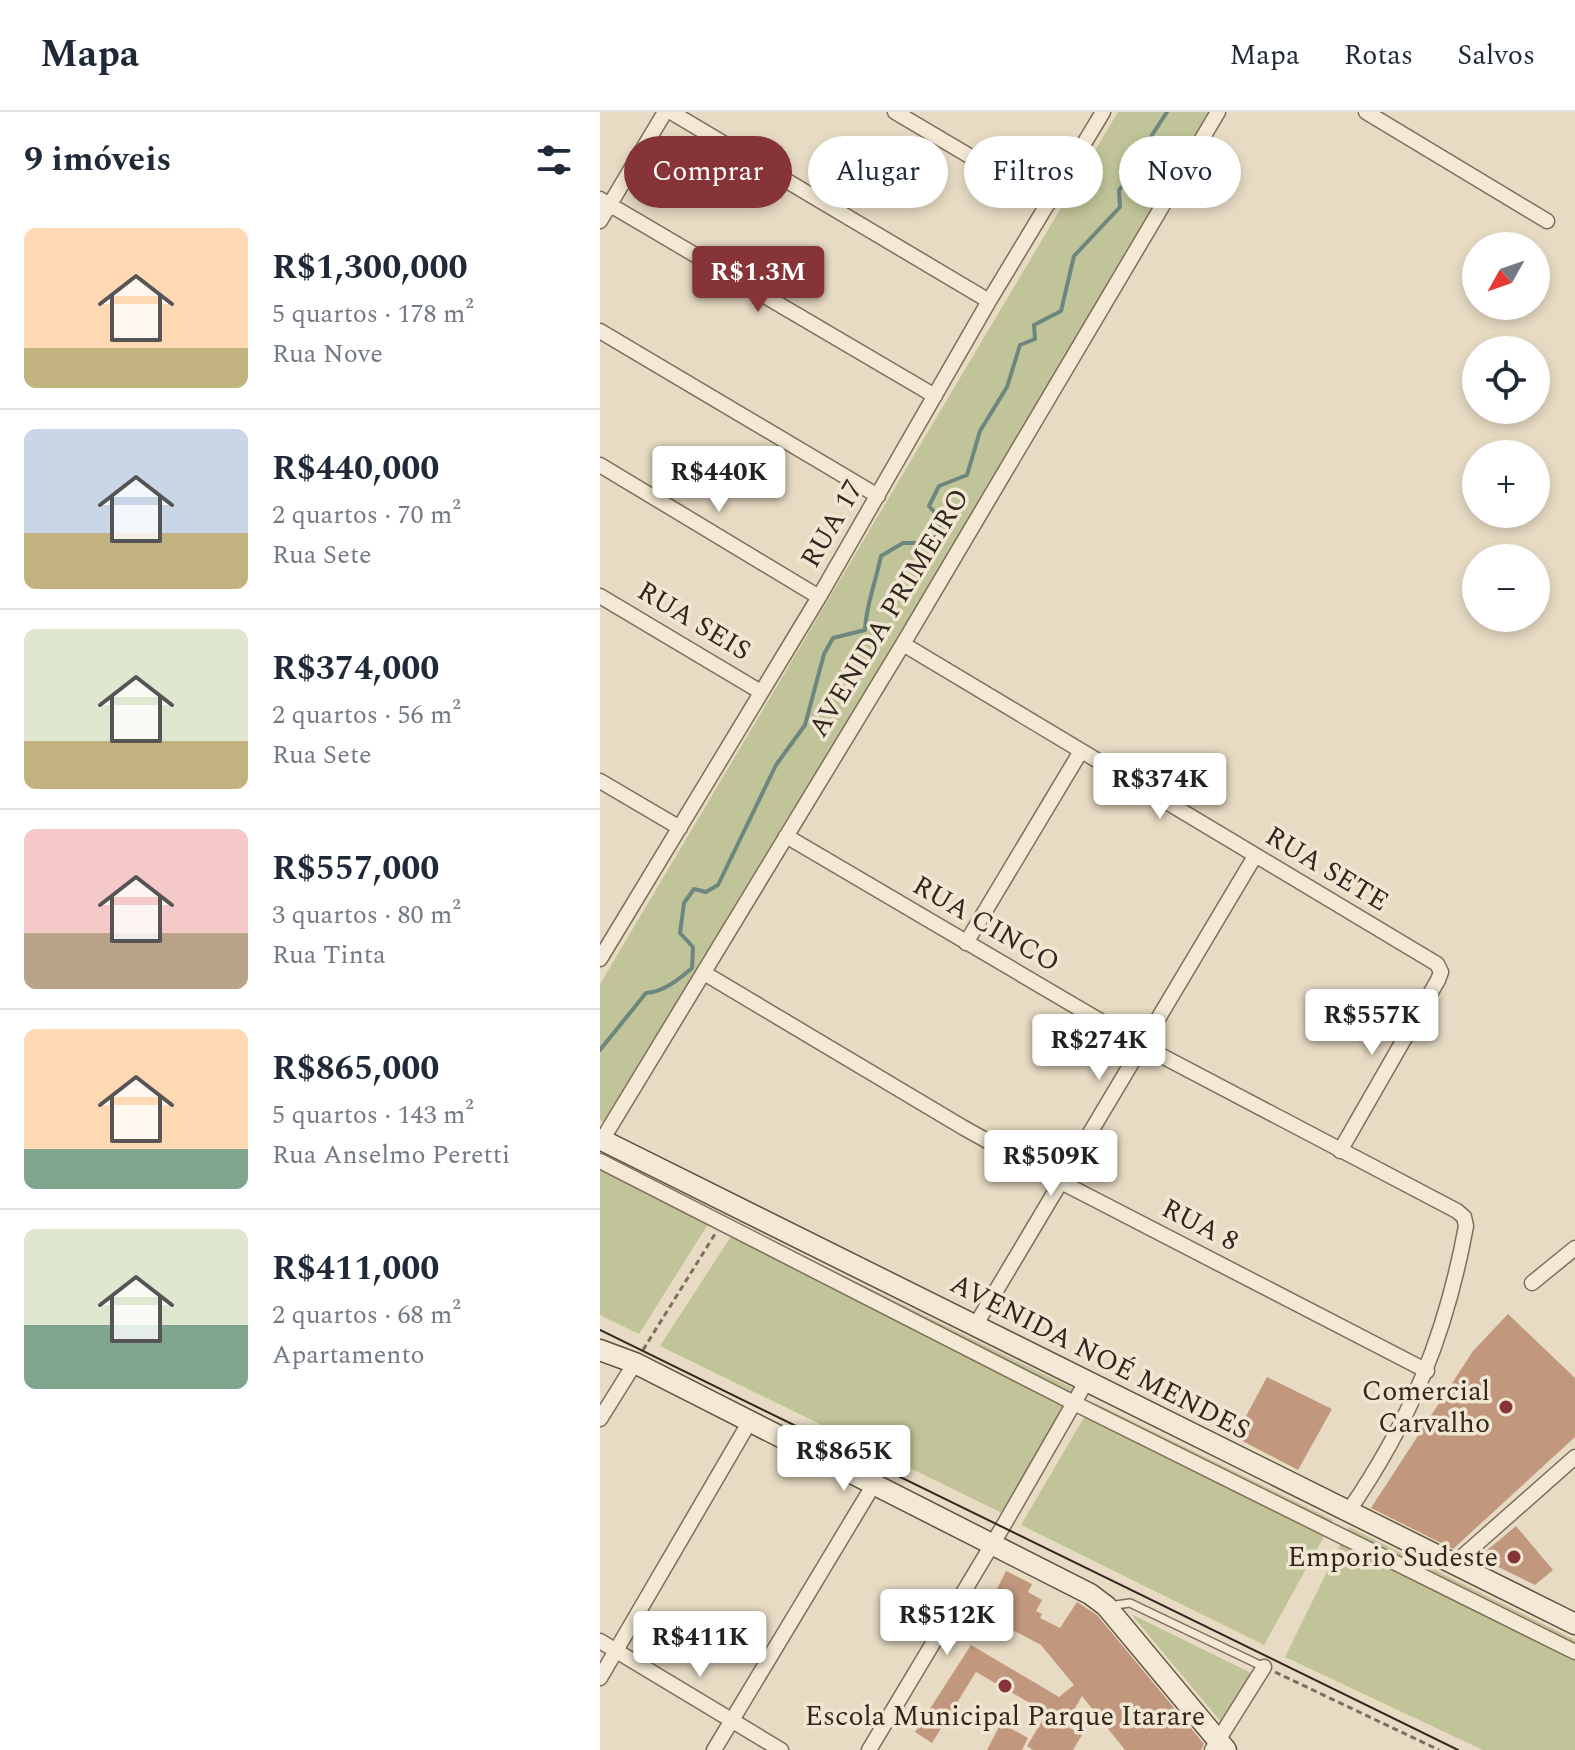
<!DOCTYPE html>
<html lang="pt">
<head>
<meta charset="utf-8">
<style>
  :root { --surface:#fff; --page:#f6f6f7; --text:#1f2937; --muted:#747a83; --line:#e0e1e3; --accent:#863437 }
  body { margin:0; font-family:Spectral,serif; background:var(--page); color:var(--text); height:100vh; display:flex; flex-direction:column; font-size:30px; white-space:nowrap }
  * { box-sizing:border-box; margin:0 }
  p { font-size:26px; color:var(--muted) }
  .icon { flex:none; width:44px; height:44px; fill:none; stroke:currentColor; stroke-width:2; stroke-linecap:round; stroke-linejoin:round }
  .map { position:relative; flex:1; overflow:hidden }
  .details { display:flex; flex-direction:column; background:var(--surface); width:600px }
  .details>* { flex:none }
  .hud { position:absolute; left:24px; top:24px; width:760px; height:72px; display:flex; gap:16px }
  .needle { width:52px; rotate:230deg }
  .tools { position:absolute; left:862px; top:120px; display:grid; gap:16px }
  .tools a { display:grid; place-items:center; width:88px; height:88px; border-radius:50%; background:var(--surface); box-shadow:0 4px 12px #0003; font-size:40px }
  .price { position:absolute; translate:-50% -68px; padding:0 18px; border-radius:8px; background:#fff; color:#222; font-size:26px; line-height:52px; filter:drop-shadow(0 2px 4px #0008) }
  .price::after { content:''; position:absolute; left:50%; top:48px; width:24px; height:18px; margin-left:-12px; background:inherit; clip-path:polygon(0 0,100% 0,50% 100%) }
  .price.selected { background:var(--accent); color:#fff }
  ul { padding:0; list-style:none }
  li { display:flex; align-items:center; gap:24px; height:200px; padding:0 24px }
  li+li { border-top:2px solid var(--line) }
  li span { display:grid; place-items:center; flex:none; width:224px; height:160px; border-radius:12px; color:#555 }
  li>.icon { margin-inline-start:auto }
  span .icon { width:96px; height:96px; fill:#fffc; stroke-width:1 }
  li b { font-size:34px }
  h2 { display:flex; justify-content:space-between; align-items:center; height:96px; padding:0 24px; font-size:34px }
  .chip { padding:0 28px; border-radius:36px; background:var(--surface); box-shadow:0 4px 12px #0003; font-size:28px; line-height:72px }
  .chip.selected { background:var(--accent); color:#fff }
  header { display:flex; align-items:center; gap:48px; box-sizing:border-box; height:112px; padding:0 40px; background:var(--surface); border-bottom:2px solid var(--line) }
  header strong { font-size:38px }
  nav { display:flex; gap:44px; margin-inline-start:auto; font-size:28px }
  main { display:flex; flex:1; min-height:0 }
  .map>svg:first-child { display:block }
</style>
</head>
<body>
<header>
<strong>Mapa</strong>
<nav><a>Mapa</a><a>Rotas</a><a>Salvos</a></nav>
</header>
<main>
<section class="details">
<h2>9 imóveis<svg class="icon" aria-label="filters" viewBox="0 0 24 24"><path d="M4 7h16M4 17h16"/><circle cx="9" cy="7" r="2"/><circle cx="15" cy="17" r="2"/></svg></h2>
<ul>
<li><span style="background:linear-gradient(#ffd9b3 75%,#c2b280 0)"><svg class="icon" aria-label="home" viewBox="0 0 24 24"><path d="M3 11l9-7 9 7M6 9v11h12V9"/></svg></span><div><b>R$1,300,000</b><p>5 quartos · 178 m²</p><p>Rua Nove</p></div></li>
<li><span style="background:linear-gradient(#c9d6e8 65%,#c2b280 0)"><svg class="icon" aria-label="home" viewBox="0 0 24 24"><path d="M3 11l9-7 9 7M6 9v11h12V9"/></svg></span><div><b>R$440,000</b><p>2 quartos · 70 m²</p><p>Rua Sete</p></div></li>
<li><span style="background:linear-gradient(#dfe7d0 70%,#c2b280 0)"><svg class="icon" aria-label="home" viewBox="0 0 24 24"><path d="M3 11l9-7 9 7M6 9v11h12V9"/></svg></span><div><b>R$374,000</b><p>2 quartos · 56 m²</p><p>Rua Sete</p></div></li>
<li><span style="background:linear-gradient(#f6c9c9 65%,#b9a48a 0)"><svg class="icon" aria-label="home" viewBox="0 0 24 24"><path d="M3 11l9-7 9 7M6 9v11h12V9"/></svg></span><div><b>R$557,000</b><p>3 quartos · 80 m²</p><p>Rua Tinta</p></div></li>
<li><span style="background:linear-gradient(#ffd9b3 75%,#7fa58c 0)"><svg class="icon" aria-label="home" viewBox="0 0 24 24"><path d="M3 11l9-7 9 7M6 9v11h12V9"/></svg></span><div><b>R$865,000</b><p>5 quartos · 143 m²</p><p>Rua Anselmo Peretti</p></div></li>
<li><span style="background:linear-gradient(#dfe7d0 60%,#7fa58c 0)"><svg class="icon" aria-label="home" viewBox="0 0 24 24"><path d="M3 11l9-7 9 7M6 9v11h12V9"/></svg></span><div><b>R$411,000</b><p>2 quartos · 68 m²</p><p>Apartamento</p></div></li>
</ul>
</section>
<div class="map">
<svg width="975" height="1638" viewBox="0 0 975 1638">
  <rect width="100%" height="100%" fill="#e7dbc3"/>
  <path fill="#c0c498" d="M518,0H610L9,1012L0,1008V872Z
    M0,1044L115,1101L39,1222L0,1203Z
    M139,1112L474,1277L402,1401L60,1234Z
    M493,1290L733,1408L664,1533L421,1413Z
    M749,1415L975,1528V1638H883L685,1545Z
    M531,1502L651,1561L622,1611Z"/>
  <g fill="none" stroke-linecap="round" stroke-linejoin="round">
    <path stroke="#6d8780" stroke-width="4" d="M0,938L46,881C64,880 79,867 92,856L93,835L80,821L84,791L94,777L106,780L118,773L176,653L205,613L224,542L233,526L265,518C266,493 276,469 281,444L303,431H333L342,409L329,394L339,374L367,363L380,319L407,275L420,233L435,227L434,213L461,199L474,144L520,95L519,78L529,66L525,49L541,40L567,0"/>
  </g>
  <path fill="#c1977d" d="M477,908L520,933L508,956L464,931Z
    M908,1202L975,1266V1325L853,1437L771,1396L873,1239Z
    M667,1265L732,1297L698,1358L635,1325Z
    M916,1414L953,1458L935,1473L888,1450L885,1440Z
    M406,1459L432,1472L428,1480L442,1488L436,1499L442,1502L440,1506L460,1516L477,1490L497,1503L604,1632L601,1638H525L482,1584L465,1613L482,1623L473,1638H433L427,1634L447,1601L376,1560L332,1631L315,1620L371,1533L459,1585L474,1573L441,1533L384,1503Z
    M401,1611L428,1626L422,1638H387Z"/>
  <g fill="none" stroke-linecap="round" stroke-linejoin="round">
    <g stroke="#7f6e5c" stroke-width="10">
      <path id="lane" d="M508,1494L530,1491L664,1555"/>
    </g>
    <g stroke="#7f6e5c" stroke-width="17">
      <path id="street" d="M71,0L389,189
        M295,0L449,91
        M766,0L947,109
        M0,87L335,284
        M0,109L65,0
        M0,219L278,384
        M0,353L219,485
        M0,484L161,580
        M303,532L837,852L841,860L838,868L740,1039
        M0,669L80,716
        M186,724L543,934L857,1099L864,1105L866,1114C846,1223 811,1308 748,1400
        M366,831L481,639
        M0,847L219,485L389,189L503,0
        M104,861L364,1016L461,1070L827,1259
        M2,1028L303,532L618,0
        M0,1049L474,1291L975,1540
        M932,1171L975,1136
        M375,1214L655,744
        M0,1307L35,1251
        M855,1451L975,1345
        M0,1529L181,1638
        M0,1566L150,1309
        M114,1638L274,1372
        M269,1638L402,1416L486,1270
        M612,1638L664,1555"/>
    </g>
    <g stroke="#614f3f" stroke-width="23">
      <path id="secondary" d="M0,1027L975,1512
        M0,1238L35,1251L490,1482L506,1494L626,1638"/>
    </g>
    <path stroke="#7f6e5c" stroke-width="3" stroke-dasharray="6 4" stroke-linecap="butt" d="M43,1238L115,1122
      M675,1560L839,1638"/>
    <use href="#lane" stroke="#f3e9d4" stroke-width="7"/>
    <use href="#street" stroke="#f3e9d4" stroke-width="14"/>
    <use href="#secondary" stroke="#f3e9d4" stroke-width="20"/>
    <path stroke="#31271e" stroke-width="2" d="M0,1218L858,1638"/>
  </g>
  <g fill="#863437" stroke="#f0e6d1" stroke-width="3">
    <circle cx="906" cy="1295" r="8"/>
    <circle cx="914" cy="1445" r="8"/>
    <circle cx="405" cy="1574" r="8"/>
  </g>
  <g text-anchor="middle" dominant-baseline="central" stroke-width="7" stroke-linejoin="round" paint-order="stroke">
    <g font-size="28" fill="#31271e" stroke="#f0e6d1">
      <text transform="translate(232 412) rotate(-60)">RUA 17</text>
      <text transform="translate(289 501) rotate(-59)">AVENIDA PRIMEIRO</text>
      <text transform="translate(94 509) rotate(31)">RUA SEIS</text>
      <text transform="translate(727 757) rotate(31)">RUA SETE</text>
      <text transform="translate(386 812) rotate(30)">RUA CINCO</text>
      <text transform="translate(600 1113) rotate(27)">RUA 8</text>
      <text transform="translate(500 1245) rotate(27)">AVENIDA NOÉ MENDES</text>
    </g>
    <g font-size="28" fill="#31271e" stroke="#f0e6d1" text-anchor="end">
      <text x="890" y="1279">Comercial<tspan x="890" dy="32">Carvalho</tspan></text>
      <text x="898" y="1445">Emporio Sudeste</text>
      <text x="405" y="1604" text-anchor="middle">Escola Municipal Parque Itarare</text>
    </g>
  </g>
</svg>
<div class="tools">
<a><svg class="needle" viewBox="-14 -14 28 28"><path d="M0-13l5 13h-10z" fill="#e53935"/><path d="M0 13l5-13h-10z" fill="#747a83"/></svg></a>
<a><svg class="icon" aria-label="locate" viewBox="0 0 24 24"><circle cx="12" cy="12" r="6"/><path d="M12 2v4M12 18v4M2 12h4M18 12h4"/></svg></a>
<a>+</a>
<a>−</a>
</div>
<b class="price selected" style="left:158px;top:202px">R$1.3M</b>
<b class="price" style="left:119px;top:402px">R$440K</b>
<b class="price" style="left:560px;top:709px">R$374K</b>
<b class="price" style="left:772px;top:945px">R$557K</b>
<b class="price" style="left:499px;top:970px">R$274K</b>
<b class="price" style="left:451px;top:1086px">R$509K</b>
<b class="price" style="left:244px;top:1381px">R$865K</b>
<b class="price" style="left:347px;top:1545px">R$512K</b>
<b class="price" style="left:100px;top:1567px">R$411K</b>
<div class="hud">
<a class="chip selected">Comprar</a>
<a class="chip">Alugar</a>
<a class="chip">Filtros</a>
<a class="chip">Novo</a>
</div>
</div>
</main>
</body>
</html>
